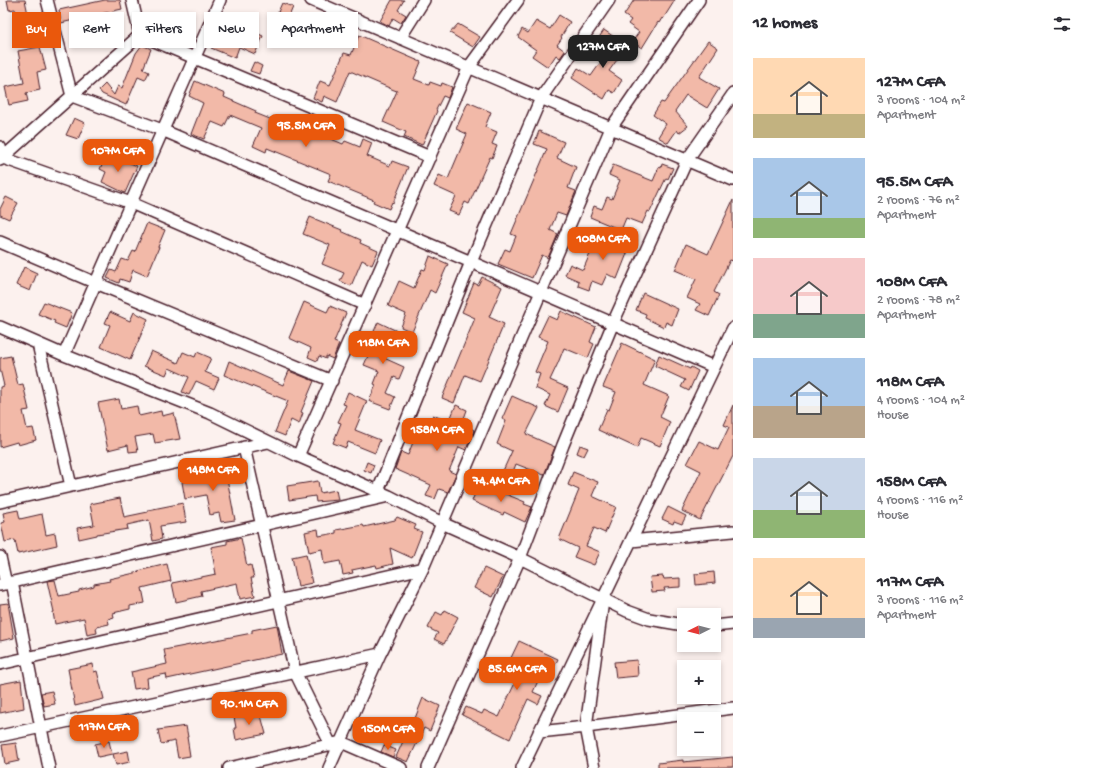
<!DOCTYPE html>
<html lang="en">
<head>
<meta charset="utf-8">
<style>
  :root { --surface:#fff; --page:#f2f2f3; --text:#2b2b33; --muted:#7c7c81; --accent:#ea580c }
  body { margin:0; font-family:"Gochi Hand",sans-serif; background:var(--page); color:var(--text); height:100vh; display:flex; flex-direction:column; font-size:15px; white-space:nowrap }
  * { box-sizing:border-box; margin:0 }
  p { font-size:13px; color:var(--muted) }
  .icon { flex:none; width:22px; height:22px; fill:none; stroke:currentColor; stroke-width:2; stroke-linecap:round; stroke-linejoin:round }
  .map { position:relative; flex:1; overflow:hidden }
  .drawer { display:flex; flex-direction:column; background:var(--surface); width:360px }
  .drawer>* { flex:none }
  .top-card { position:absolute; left:12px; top:12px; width:380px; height:36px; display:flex; gap:8px }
  .needle { width:26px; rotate:264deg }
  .tools { position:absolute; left:677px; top:608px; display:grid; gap:8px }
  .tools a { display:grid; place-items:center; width:44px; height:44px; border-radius:0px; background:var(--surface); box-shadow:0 2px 6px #0003; font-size:20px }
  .price { position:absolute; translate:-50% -34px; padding:0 9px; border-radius:8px; background:var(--accent); color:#fff; font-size:13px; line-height:26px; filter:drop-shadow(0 1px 2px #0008) }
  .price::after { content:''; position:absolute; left:50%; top:24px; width:12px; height:9px; margin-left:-6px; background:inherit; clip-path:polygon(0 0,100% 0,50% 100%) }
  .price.on { background:#222; color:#fff }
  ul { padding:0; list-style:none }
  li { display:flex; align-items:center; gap:12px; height:100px; padding:0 20px }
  li span { display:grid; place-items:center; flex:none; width:112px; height:80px; border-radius:0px; color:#555 }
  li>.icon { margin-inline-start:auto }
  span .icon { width:48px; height:48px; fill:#fffc; stroke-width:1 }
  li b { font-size:17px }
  h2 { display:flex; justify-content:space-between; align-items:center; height:48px; padding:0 20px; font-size:17px }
  .pill { padding:0 14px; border-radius:0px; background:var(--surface); box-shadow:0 2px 6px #0003; font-size:14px; line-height:36px }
  .pill.on { background:var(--accent); color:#fff }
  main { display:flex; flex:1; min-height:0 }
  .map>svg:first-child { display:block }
</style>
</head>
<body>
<main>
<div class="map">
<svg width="733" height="768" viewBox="0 0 733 768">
  <rect width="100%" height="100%" fill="#fcf1ee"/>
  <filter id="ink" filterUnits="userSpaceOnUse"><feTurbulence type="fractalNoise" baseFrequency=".025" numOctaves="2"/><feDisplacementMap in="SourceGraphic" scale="8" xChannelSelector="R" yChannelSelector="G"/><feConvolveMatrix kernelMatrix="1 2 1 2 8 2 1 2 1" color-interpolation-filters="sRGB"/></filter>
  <g filter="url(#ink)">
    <path fill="#f2b9a8" stroke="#4a1f2b" d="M7,0H25L29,19L18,21L15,9L9,10Z
      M105,0H120L122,9L61,23L59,10Z
      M392,0H404L398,10L406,15L401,23L393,18L389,26L380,21Z
      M634,0H675L663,19L662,18L659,23L658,22L642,48L632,42L639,32L628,24L631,20L624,15Z
      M282,3L293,7L279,40L269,36L279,12H278Z
      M559,15L570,22L561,37L562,38L557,45L565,51L560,58L556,55L548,67L532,56L536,50L518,37L522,29L528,33L536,21L550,29Z
      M224,18L263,36L255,54L239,47L235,58L211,48Z
      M458,24L480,37L473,47L450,33Z
      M112,30L114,42L98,45L95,34Z
      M604,30L627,46L609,71L622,80L614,93L609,90L604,99L572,78L578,68L591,76L611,48L598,39Z
      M359,35L421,62L414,79L429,85L430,82L441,86L442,83L452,87L448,98L443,96L436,110L437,111L422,145L404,137L406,132L383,122L397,91L394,90L350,71L337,102L324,96L322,102L313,98L320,81L330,85L344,53L351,55Z
      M708,41L718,48L699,77L719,89L707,108L686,95L675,111L688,126L679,133L677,130L668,143L658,137L666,124L653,115L661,102L664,103L671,93Z
      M142,45L151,49L143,69L149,72L145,80L138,77L126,105L102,94L99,90L105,84L114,95L118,86L122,88L136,53Z
      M40,47L46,70L37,72L40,90L26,93L28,101L9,105L5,87L24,83L18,51Z
      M254,62L262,66L259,74L250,71Z
      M195,81L225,94L224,97L256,111L255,113L275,121V120L322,140L324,136L343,144L345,141L360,147L363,139L372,143L367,156L390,166L392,161L408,167L393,203L392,202L389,209L373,202L374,200L328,181L331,174L267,148L266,152L253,146L261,128L230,115L224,127L212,122L204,139L191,134L203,103L189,96Z
      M468,102L491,112L485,127L497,132L492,144L497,146L492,158L490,157L469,204L465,202L459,215L449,211L456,196L434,186L439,175L448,179L467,134L456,129Z
      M74,118L85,123L78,139L66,135Z
      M539,131L564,142L557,158L576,167L568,188L576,191L566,216L557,213L550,230L558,234L548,258L542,255L532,278L498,264L505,249L510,251L516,236L511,234L547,149L534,144Z
      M107,153L137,166L125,193L102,182L106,172L100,169Z
      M662,164L673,168L668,179L666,178L650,212L648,211L642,224L626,218L621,230L590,217L594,206L602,209L607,197L612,199L620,180L609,175L613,165L653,181L659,167L661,168Z
      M6,197L18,203L9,219L0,215V209Z
      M733,200V261L730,260L714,292L719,295L709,316L696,310L700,304L687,298L696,279L675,270L686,244L708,254Z
      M310,217L342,230L341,231L361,240L360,243L378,251L372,265L362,260L351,286L340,281L344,273L322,264L330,245L303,234Z
      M147,223L165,230L158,247H159L147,276L133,270L129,282L120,279L119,283L107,278L111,270L116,272L122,259L128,261L133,251L135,252Z
      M617,231L637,240L634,248L630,246L617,279L607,274L602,285L592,281L589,290L578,286L579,281L565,275L570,264L583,270L596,240L611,245Z
      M430,256L448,264L435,293L430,290L412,332L401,327L406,314L388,306L399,281L414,288L422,269L425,270Z
      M24,267L37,273L30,291L16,285Z
      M482,277L502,287L489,317L504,324L480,381L465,375L454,403L442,398L475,318L462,312L474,283L478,285Z
      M643,293L678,309L672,325L666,322L664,327L645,318L646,314L636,310Z
      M44,302L72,313L66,328L54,323L55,321L38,314Z
      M304,302L327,312L330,306L346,313L334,342L339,344L333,359L326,356V359L319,356L317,361L308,357L311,348L289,338Z
      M561,311L596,327L590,342L594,344L588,358L564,348L558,363L550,380L568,388L558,412L545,406L550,395L535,388L540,374L535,372L548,341L538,337L548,316L557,320Z
      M110,312L130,321L134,312L148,319L130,360L101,347L110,325L105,323Z
      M378,322L397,331L384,358L404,367L399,379L394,377L387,393L395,397L390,409L369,401L376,385L374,384L379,371L364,365L371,349L370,348L374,337L372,336Z
      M622,343L655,359L644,385L669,396L660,417L670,422L660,446L641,438L637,448L598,430L607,409L609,410L616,392L603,387Z
      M151,351L178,363L183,352L195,357L197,352L211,358L205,372L219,378L214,389L196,381L189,395L182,392L189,377L169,368L166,375L144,366Z
      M659,355L690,369L691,367L698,371L689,391L681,387L685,380L655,366Z
      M11,356L18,385L23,384L29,410L23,411L27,429L33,428L36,440L18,445L17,442L0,447V387L4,386L0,369V358Z
      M229,361L283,385L289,371L314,381L301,412L303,413L299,424L291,420L285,436L275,432L288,401L224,375Z
      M348,392L367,401L355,430L380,440L375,453L348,442L346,448L333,443L341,423L338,422L346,405L343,404Z
      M512,396L539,408L526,434L555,447L544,475L516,464L511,477L502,473L512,451L497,444L506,421L502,419Z
      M119,399L121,409L137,406L139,416L161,411L162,416L174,413L180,439L155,443L153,434L135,437L138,451L129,452L128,445L108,450L98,403Z
      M456,405L467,410L462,424L474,430L466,450L459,447L449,471L456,474L448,492L439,489L435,499L426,496L431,485L395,469L401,452L408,455L415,437L422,440L433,415L449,422Z
      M733,405V456L700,520L682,511L701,471L687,464L699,441L718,450L729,427L724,425Z
      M580,445L588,448L584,456L577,453Z
      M367,462L374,465L371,473L364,470Z
      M224,463L235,520L221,522L219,513L210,515L206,495L185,499L182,482L212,476L209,466Z
      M573,472L598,482L592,496L616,507L605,533L594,528L586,546L600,552L594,565L574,557L578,548L559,539L579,490L568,485Z
      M318,481L320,493L336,490L338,500L316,502L315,496L289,500L287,486Z
      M479,483L525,502L524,504L532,507L525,522L504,512L503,515L472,501Z
      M120,498L124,517L148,512V510L183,503L186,522L160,526L162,539L153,541L149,520L127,525L128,529L97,534V535L79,539L77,528L94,525L90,504Z
      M668,507L686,516L682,524L674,521L673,524L662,519Z
      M18,510L20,519L42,514L46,535L55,533L57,545L18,554L15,540L5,542L1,523L5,522L3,513Z
      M397,517L416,525L414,529L422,532L412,558L390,548L393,564L377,568L376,565L352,570L353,573L343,575L340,561L324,564L322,549L309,552L305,532L318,529L319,536L336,533V530L363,525L364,527L395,520Z
      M241,538L247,566L251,565L254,578H251L255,596L240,599L237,583L201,591L202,596L176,602L172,583L216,574L211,547L227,544V541Z
      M306,554L312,583L298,586L292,557Z
      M167,564L171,581L142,588L145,603L130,606V609L113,613L114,617L108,619L109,624L96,627L97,633L87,635L84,618L55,624L53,612H54L47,581L55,580L59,596L79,592V590L94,586V584L110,581L109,579L139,572L138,571Z
      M484,568L503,577L493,597L474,588Z
      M714,572L715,583L696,585L695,574Z
      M663,576L664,579L680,578V587L664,588L665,591L652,592L650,577Z
      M8,603L14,638L0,641V604Z
      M445,610L458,617L444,644L434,639L438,633L428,628L436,612L442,615Z
      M277,625L282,654L167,679L166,674L147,678L148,687L134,689L131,672L167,664L164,650L252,633V630Z
      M519,641L558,659L554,667L546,663L533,692L542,696L538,704L528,699L510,739L462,715L466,707L482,714L484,710L499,717L522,668L509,662Z
      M637,660L638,676L616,678L614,662Z
      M93,664L94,672L97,671L104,699L75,706L68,669Z
      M21,680L24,708L0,713V684Z
      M52,691L55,704L44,706L41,693Z
      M423,698L440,706L430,731L424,728L408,762L396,757L408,730L410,731Z
      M260,712L266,734L236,740L234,728H236L234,717Z
      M186,726L188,737H187L190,756L178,758L175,741L161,744L158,730Z
      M109,741L112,754L98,757L95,744Z
      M16,743L19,761L5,764L2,745Z
      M384,745L396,750L393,757L381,752Z
      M128,751L130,762L116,765L113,754Z
      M733,757V767L658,768V763L683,760V762Z"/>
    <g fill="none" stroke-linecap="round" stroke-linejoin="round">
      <g stroke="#4a1f2b" stroke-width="14">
        <path id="minor" d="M47,0L72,96L162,130L471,262L714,367
          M132,0L140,35
          M311,0L733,180
          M140,35L430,157
          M400,38L424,0
          M0,147L3,158L131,203L365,305
          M0,160L140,35
          M0,242L96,283L332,381
          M0,327L64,355L210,413L298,456L389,496L442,523L520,558L627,611L649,619L684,625
          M38,344L71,486
          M64,355L220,0
          M244,447L295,672L331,745
          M298,456L469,67L518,0
          M378,491L471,262L541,98L609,0
          M0,502L268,442
          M631,541L733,531
          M0,557L6,584
          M12,582L49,768
          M0,585L389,496
          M714,626L733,624
          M0,664L423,568
          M539,732L586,727L733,708
          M0,736L380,654
          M229,768L341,742L401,768
          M329,768L380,654L423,568L611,128L699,0
          M428,768L520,558L563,445L613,323L687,160L733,94
          M522,768L733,328
          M594,768L586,727L602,608"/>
      </g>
      <use href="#minor" stroke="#fff" stroke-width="11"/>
    </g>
  </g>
</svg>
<div class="tools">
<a><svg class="needle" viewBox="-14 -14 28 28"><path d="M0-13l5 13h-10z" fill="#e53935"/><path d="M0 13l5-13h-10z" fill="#7c7c81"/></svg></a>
<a>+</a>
<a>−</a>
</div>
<b class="price on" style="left:603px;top:69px">127M CFA</b>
<b class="price" style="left:306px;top:148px">95.5M CFA</b>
<b class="price" style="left:118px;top:173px">107M CFA</b>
<b class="price" style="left:603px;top:261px">108M CFA</b>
<b class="price" style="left:383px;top:365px">118M CFA</b>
<b class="price" style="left:437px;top:452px">158M CFA</b>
<b class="price" style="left:213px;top:492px">148M CFA</b>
<b class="price" style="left:501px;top:503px">74.4M CFA</b>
<b class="price" style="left:517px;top:691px">85.6M CFA</b>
<b class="price" style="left:249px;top:726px">90.1M CFA</b>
<b class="price" style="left:104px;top:749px">117M CFA</b>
<b class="price" style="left:388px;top:751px">150M CFA</b>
<div class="top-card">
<a class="pill on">Buy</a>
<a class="pill">Rent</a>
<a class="pill">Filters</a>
<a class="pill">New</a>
<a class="pill">Apartment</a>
</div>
</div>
<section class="drawer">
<h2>12 homes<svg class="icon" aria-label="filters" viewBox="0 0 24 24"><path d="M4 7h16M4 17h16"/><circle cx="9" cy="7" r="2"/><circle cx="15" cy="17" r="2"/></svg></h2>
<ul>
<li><span style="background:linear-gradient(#ffd9b3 70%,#c2b280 0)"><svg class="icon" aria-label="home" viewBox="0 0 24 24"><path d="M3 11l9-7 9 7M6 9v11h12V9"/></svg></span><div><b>127M CFA</b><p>3 rooms · 104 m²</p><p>Apartment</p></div></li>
<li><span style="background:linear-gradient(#a9c7e8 75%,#8fb573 0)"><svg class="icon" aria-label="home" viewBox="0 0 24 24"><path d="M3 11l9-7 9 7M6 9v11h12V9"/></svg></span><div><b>95.5M CFA</b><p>2 rooms · 76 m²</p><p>Apartment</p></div></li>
<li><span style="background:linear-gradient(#f6c9c9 70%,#7fa58c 0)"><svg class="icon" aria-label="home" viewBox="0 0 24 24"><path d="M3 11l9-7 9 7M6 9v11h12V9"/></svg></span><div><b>108M CFA</b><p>2 rooms · 78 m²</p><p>Apartment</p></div></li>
<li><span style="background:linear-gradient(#a9c7e8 60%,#b9a48a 0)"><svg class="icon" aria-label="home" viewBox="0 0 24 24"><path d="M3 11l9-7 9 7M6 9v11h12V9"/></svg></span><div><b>118M CFA</b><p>4 rooms · 104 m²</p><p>House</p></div></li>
<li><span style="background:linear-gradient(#c9d6e8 65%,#8fb573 0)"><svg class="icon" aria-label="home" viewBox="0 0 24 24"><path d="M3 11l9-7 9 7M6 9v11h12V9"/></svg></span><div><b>158M CFA</b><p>4 rooms · 116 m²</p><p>House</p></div></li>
<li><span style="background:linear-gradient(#ffd9b3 75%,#9aa5b1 0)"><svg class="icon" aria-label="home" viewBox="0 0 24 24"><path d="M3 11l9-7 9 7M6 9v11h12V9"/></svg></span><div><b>117M CFA</b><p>3 rooms · 116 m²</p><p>Apartment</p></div></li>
</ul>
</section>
</main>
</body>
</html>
